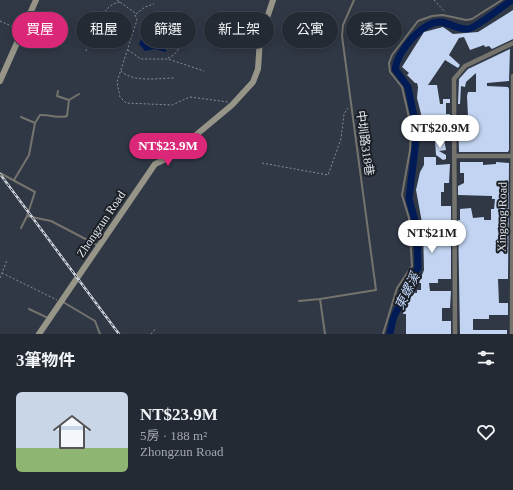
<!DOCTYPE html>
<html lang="zh-TW">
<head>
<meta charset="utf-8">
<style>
  :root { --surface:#242a34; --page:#2c323c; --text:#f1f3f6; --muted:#a3a7ac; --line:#41464f; --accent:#db2777 }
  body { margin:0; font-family:"Times New Roman","Noto Sans TC",serif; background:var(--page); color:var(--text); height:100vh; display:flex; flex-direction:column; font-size:15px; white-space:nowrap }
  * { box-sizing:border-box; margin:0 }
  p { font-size:13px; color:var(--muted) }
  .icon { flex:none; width:22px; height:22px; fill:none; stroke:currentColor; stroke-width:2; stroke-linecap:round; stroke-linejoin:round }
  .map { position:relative; height:334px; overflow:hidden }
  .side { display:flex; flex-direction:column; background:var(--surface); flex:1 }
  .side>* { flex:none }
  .hud { position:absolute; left:12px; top:12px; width:489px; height:36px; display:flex; gap:8px }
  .price { position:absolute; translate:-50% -34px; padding:0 9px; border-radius:14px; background:#fff; color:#222; font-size:13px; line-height:26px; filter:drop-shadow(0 1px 2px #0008) }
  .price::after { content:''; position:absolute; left:50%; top:24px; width:12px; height:9px; margin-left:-6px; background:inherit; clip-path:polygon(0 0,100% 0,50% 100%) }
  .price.on { background:var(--accent); color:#fff }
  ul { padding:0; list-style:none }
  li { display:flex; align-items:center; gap:12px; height:100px; padding:0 16px }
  li span { display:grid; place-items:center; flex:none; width:112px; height:80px; border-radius:6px; color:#555 }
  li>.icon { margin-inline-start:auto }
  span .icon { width:48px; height:48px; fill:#fffc; stroke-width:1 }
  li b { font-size:17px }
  h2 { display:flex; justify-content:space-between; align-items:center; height:48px; padding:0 16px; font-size:17px }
  .tag { padding:0 14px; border-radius:18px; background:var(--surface); box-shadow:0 2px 10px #0003,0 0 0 1px var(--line); font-size:14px; line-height:36px }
  .tag.on { background:var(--accent); color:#fff }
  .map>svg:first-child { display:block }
</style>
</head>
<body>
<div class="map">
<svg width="513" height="334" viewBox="0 0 513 334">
  <rect width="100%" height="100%" fill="#303846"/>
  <path fill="#001b56" d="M159,15L170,16L175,22L164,29L166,52L154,49L145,51L139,44L147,28L145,19Z"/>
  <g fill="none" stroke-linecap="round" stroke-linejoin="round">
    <path stroke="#001b56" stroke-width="7" d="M390,334L393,319L410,281L418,268L417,228L409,199L417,131L408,87L395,69C398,52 422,20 442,22C451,24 459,30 468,29C476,28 504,5 512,0"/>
  </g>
  <path fill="#c2d4f1" d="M513,10V39L492,49L489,46L485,47L484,45L470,50L464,37L459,38L449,55L460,65L458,68L445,60L428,85H437L440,104H443V99H450V103H446V114H450L448,130H425L417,98L418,87L417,83H415L407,75L409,73L402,67L424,32L443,27L453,34L478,32Z
    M510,49L509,81L487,83V86L508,87L509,89V150L508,152H459L458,116H468L467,96L468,92H476V73L466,82L465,87L461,86L460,104H458L459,79L468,69Z
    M444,139L446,150L439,151L446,155V159L443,160L436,155L435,140Z
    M424,157H436V165L450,164L449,183H444V192H441V206H451V231H446L444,236L445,243H451V279H438V283H429L430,291H451L450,308H442V321H451V334H406V314H403L410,292L417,293V290H421V283H419L424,270L423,228L416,190L420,172L424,165Z
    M460,162H483V165L496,164V162L509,163L508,279H498L499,303H508V315H489V319H473V330H507V334H460L458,220H460V209L471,208L473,218L484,217V220H491V209H494L495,199H492V196L458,195V186L464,183V173H460Z"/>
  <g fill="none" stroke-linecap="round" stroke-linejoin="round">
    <path stroke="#878e99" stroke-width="1" stroke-dasharray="2 2" stroke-linecap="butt" d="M117,0L134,12L137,20L117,82L120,97L126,103L172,105L190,97L228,102
      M434,0L445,12
      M136,14L145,7L154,4
      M0,21L18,29
      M26,33L36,36L66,37
      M128,50L141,59H168L204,71
      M86,51C90,36 102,4 120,2
      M168,58L174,55L196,26
      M121,71C133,83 159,78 175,78
      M262,163L328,175L341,139L344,114L348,108
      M2,273L57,300
      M0,278L7,260
      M151,334L156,328"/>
    <path stroke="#74736c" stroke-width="2" d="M58,91L57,96L69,100
      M21,117L35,123
      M0,173L35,192L27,216L21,228
      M14,180L29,155L35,123L40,115C49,114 58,119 67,116L69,100L79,94
      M27,216L51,221L97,245
      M299,301L320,299
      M63,302L95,321L100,334
      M29,309L48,318
      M325,334L320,299L376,290L342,36L343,25L354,0
      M383,334L397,288L412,266L409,218L402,195L410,150L411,126L402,87L390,72L389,63L392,55L418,21L432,16L443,15L466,20L472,19L502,0"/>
    <path stroke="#74736c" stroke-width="4.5" d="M454,156H513
      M455,334L454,79L465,66L513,43
      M512,334L513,76"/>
    <path stroke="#969588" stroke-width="6" d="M0,81L36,0
      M39,334L155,164L174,155L183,148L196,135L232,105L253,82L258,69L260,39L273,0"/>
    <g stroke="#ced4dd" stroke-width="2.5">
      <path id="rail" d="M0,174L119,334"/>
    </g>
    <use href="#rail" stroke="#1c1f25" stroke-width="1" stroke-dasharray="3" stroke-linecap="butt"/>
  </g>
  <g text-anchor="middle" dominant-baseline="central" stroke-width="4" stroke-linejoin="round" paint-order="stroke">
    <g font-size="12" fill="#e0e6ee" stroke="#1c1f25">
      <text transform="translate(365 143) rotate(82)">中圳路318巷</text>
      <text transform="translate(502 217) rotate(-89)">Xingong Road</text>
      <text transform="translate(101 224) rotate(-56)">Zhongzun Road</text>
    </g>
    <g font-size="13" font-style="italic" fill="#c2d8fe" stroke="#1c1f25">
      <text transform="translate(407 291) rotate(-64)">東螺溪</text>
    </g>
  </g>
</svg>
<b class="price" style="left:440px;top:149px">NT$20.9M</b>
<b class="price on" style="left:168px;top:167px">NT$23.9M</b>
<b class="price" style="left:432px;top:254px">NT$21M</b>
<div class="hud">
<a class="tag on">買屋</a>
<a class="tag">租屋</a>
<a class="tag">篩選</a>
<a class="tag">新上架</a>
<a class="tag">公寓</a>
<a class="tag">透天</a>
</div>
</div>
<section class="side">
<h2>3筆物件<svg class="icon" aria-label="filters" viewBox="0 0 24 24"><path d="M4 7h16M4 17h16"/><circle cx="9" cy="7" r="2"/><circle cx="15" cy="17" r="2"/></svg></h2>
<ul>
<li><span style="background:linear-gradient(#c9d6e8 70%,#8fb573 0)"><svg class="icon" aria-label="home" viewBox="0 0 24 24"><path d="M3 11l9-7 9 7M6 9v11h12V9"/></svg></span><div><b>NT$23.9M</b><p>5房 · 188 m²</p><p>Zhongzun Road</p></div><svg class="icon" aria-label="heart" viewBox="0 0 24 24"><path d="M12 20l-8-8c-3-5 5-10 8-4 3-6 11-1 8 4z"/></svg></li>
</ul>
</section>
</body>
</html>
